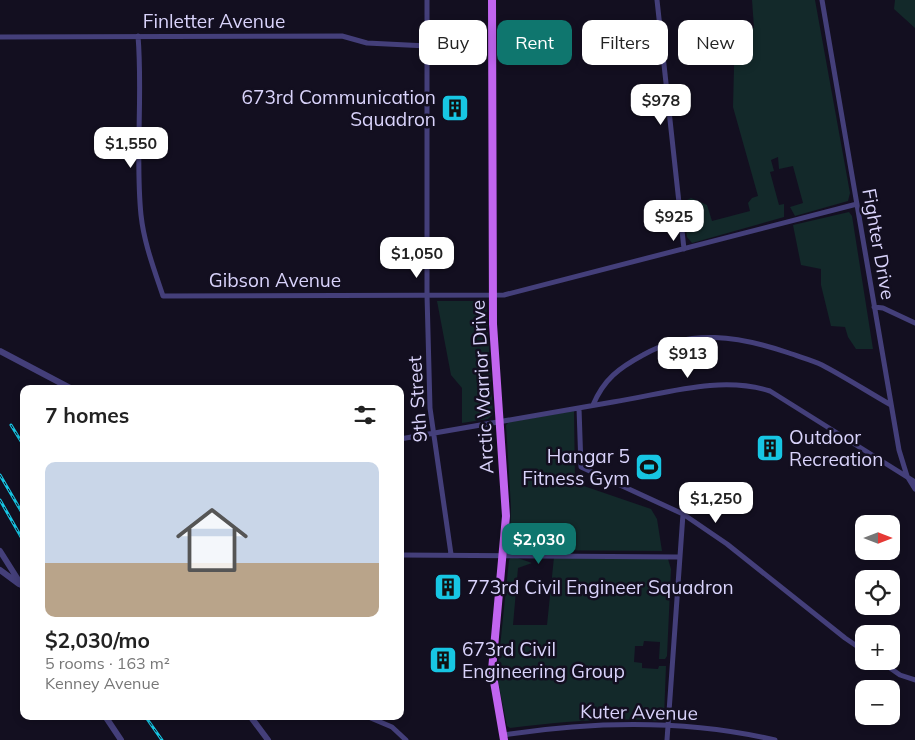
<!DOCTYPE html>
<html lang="en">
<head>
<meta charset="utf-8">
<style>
  :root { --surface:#fff; --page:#f2f2f2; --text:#222; --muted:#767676; --line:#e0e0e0; --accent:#0f766e }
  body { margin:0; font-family:Mulish,sans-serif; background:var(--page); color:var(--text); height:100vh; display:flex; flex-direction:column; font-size:19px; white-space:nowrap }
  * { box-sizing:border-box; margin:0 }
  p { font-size:16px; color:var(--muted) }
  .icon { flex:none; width:28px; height:28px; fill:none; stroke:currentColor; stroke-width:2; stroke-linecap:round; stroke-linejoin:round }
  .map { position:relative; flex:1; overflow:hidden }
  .panel { position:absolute; left:20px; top:385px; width:384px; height:335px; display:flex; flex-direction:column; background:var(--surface); border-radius:10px; box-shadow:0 2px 8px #0003 }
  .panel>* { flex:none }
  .banner { position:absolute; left:419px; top:20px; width:421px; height:45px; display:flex; gap:10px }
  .needle { width:32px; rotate:90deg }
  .fabs { position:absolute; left:855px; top:515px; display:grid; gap:10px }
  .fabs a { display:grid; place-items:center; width:45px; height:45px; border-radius:10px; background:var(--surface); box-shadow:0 2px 8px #0003; font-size:25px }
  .price { position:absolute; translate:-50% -42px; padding:0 11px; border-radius:10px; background:#fff; color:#222; font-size:16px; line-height:32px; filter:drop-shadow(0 1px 2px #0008) }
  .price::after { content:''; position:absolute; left:50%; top:30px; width:15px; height:11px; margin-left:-8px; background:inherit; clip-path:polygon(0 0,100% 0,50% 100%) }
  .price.current { background:var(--accent); color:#fff }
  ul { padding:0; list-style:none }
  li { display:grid; align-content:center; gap:10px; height:265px; padding:0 25px }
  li+li { border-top:1px solid var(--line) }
  li span { display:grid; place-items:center; height:155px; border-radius:10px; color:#555 }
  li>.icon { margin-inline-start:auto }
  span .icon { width:90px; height:90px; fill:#fffc; stroke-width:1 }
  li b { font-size:21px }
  h2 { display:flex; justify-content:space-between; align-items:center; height:60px; padding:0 25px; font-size:21px }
  .pill { padding:0 18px; border-radius:10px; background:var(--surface); box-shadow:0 2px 8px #0003; font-size:18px; line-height:45px }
  .pill.current { background:var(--accent); color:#fff }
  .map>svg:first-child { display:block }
</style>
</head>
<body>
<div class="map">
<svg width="915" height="740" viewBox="0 0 915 740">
  <rect width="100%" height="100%" fill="#130f20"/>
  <path fill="#13292a" d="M752,0H815L850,193L848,201L795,216L790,207L803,203L793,166L779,169L778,157L771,160L774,171L770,172L779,205L784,204V217L692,243L687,237L683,202L691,198L707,205L712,221L750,211L748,203L752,198L758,196L733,107L735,29L754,28Z
    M895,0H915V28L894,9Z
    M849,212L852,216L873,349H856L848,337L845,327L831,326L821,285V269L801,265L793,225Z
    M437,301H486L493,414L488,419L462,423V388L451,375Z
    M574,411L575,483L651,509L657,519L662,551L513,550L510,546L511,507L506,425L509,422Z
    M512,556L532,563L518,568L513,625H547L554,557L668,559L671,569L667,656L665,659H659L660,642L644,641L643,646H635L634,662L642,663V668L658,669L659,666H666L664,717L660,721C610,717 561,722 510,728L507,726L497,676L509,560Z"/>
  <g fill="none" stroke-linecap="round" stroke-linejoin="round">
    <path stroke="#443f7a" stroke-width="5" d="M427,0V295L430,408L451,554
      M657,0L684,249
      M822,0L899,450L907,476L915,489
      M138,36C143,96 135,156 141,215C144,243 154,269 163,296L504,295L857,204
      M0,37L342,36L367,43L427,46
      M874,307L883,308L915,323
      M593,405C604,379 619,368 643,355C690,328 739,336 789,353C800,357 812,360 822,365C845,377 868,392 891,405
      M579,408L581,467L683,514L727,544L845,638L864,651
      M400,439C471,426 542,414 613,402C664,394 720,375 770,391L915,482
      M400,555L678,557
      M880,661L900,675L915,680
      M366,716L392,727L406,740
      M503,735C594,721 685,719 775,740
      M667,740L683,514"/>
    <path stroke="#443f7a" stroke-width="6" d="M0,351L72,389
      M0,551L24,589
      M0,570L19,584
      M105,716L121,740
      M250,716L268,740"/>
    <path stroke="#c165ef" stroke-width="8" d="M492,0L493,324L506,516L492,670L504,740"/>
    <g stroke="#17c6e3" stroke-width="3">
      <path id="rail" d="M11,425L24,446
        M0,475L24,516
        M0,500L24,542
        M145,716L162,740"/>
    </g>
    <use href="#rail" stroke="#130f20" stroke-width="1" stroke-dasharray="4" stroke-linecap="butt"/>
  </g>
  <defs>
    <g id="building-square" transform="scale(1.4375)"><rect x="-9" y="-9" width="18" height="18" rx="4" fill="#17c6e3" stroke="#130f20"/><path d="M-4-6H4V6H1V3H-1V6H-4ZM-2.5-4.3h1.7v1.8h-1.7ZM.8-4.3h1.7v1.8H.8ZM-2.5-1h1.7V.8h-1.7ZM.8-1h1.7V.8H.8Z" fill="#111"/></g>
    <g id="stadium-square" transform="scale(1.4375)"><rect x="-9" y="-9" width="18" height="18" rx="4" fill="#17c6e3" stroke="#130f20"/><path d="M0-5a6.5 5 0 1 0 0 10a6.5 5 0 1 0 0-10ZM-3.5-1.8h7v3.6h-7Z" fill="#111"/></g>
  </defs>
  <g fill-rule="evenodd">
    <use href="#building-square" x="455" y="108"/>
    <use href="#building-square" x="770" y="448"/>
    <use href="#stadium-square" x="649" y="467"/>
    <use href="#building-square" x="448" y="587"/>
    <use href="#building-square" x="443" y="660"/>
  </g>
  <g text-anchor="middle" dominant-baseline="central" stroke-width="5" stroke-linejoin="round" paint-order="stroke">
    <g font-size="19" fill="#d9d3fb" stroke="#130f20">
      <text x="214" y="21">Finletter Avenue</text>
      <text transform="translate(879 244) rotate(80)">Fighter Drive</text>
      <text x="275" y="280">Gibson Avenue</text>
      <text transform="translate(482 387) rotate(-93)">Arctic Warrior Drive</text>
      <text transform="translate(417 399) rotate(-94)">9th Street</text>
      <text transform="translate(639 712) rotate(1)">Kuter Avenue</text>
    </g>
    <g font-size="19" fill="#d9d3fb" stroke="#130f20" text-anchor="start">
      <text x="436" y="97" text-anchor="end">673rd Communication<tspan x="436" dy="22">Squadron</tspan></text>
      <text x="789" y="437">Outdoor<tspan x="789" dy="22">Recreation</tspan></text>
      <text x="630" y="456" text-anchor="end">Hangar 5<tspan x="630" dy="22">Fitness Gym</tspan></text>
      <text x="467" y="587">773rd Civil Engineer Squadron</text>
      <text x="462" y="649">673rd Civil<tspan x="462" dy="22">Engineering Group</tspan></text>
    </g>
  </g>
</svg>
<div class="fabs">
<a><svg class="needle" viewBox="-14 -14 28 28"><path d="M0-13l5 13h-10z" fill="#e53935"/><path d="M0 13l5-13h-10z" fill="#767676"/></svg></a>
<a><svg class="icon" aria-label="locate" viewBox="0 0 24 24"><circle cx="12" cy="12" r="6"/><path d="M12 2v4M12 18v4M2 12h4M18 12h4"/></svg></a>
<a>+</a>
<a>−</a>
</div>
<b class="price" style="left:661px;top:126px">$978</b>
<b class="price" style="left:131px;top:169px">$1,550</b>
<b class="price" style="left:674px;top:242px">$925</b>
<b class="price" style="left:417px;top:279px">$1,050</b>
<b class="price" style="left:688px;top:379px">$913</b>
<b class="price" style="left:716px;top:524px">$1,250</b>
<b class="price current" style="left:539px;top:565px">$2,030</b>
<div class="banner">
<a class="pill">Buy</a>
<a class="pill current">Rent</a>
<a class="pill">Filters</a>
<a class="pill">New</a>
</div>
<section class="panel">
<h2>7 homes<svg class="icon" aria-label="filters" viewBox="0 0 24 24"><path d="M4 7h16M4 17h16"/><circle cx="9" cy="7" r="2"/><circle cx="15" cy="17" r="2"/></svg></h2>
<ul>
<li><span style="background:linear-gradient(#c9d6e8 65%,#b9a48a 0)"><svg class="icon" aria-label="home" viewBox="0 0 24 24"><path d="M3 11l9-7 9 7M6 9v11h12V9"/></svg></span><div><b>$2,030/mo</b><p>5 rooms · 163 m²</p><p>Kenney Avenue</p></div></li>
</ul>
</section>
</div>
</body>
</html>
